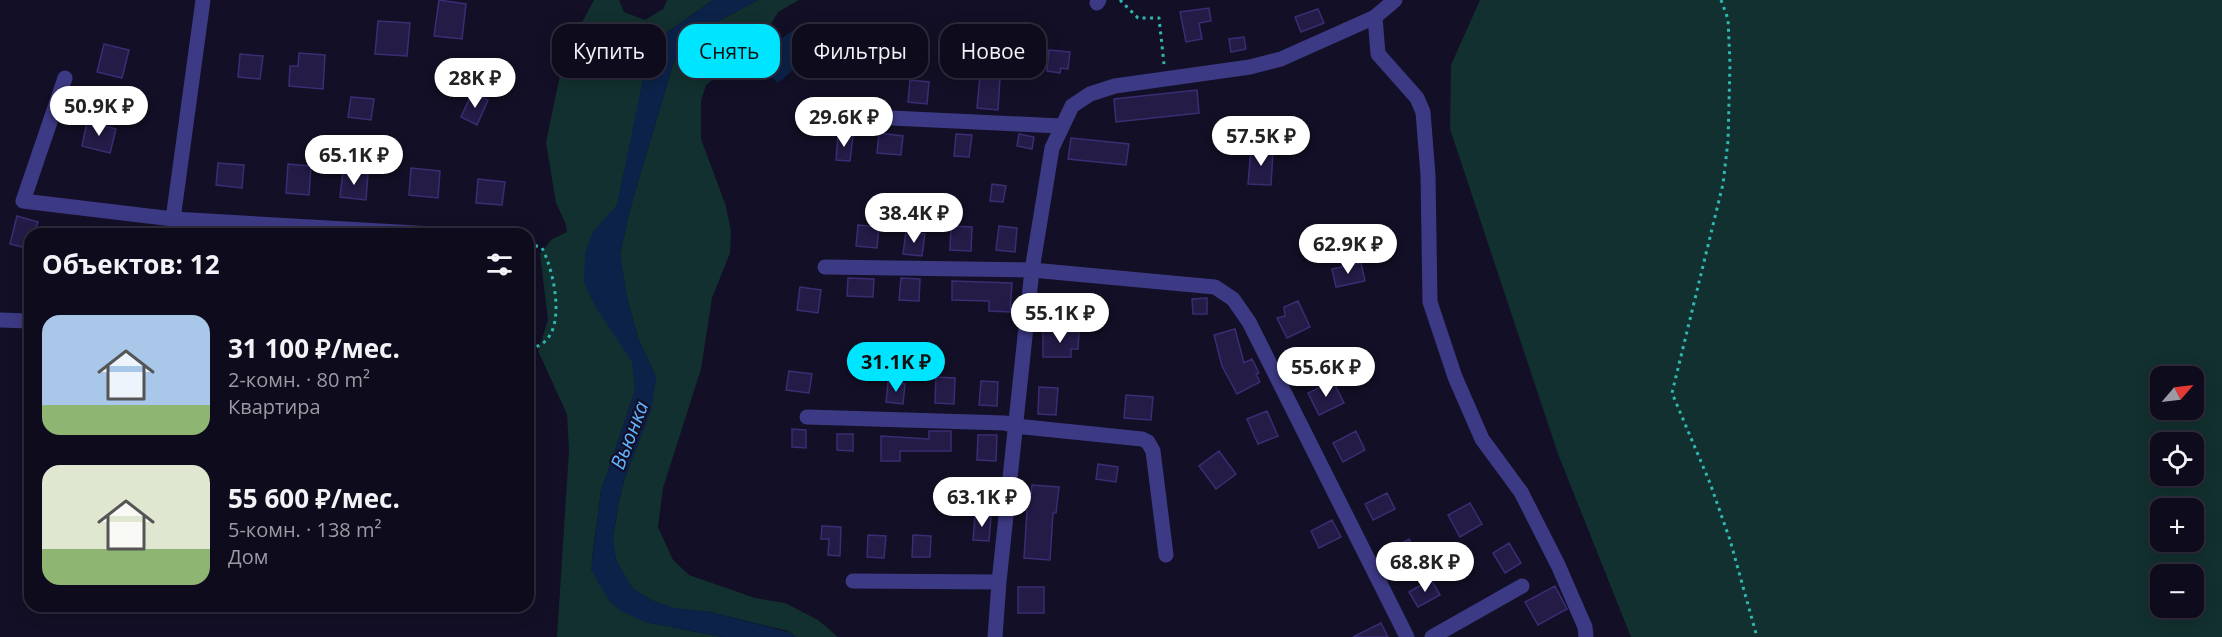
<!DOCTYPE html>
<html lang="ru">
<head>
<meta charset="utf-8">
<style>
  :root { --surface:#0e0b1c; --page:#1c1929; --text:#f1f3f6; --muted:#9b9ba3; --line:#2e2b3b; --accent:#00e5ff }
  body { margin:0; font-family:"Open Sans",sans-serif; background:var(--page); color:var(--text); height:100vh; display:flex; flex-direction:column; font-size:22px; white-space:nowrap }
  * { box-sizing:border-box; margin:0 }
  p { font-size:20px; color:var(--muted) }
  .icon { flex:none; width:33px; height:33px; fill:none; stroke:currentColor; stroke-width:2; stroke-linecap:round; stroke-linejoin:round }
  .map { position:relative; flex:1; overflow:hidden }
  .details { position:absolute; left:24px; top:228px; width:510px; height:384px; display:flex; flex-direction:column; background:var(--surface); border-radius:18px; box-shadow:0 3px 15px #0003,0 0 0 2px var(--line) }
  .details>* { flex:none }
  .guide { position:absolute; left:552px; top:24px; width:570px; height:54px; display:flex; gap:12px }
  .needle { width:39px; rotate:62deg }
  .fabs { position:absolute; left:2150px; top:366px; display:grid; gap:12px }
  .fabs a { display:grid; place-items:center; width:54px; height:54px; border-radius:12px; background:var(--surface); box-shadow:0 3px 15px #0003,0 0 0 2px var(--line); font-size:30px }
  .price { position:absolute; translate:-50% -51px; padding:0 14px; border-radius:21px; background:#fff; color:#222; font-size:20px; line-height:39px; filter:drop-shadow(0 2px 3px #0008) }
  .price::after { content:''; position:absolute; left:50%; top:36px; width:18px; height:14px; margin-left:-9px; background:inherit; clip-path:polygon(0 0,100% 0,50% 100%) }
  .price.active { background:var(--accent); color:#111 }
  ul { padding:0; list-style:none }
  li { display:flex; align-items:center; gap:18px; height:150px; padding:0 18px }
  li span { display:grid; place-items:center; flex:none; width:168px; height:120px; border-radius:18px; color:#555 }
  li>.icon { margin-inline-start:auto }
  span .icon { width:72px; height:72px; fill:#fffc; stroke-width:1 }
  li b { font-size:26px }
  h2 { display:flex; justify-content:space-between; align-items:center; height:72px; padding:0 18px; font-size:26px }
  .chip { padding:0 21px; border-radius:18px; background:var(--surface); box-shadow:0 3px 15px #0003,0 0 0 2px var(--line); font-size:21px; line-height:54px }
  .chip.active { background:var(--accent); color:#111 }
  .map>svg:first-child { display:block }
</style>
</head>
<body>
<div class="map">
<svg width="2222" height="637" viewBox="0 0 2222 637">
  <rect width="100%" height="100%" fill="#130f26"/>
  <path fill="#12302f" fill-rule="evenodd" d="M594,0H619L624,12L645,20L663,9L667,0H713L666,33L639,105L617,205L607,218L620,342L633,362L635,391L601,491L592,559L645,622L723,637H557L569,450L567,414L538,351L548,320L540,254L551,240L567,232L565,222L556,203L546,142L564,56Z
    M758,0H799L778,12L762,40L706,85L701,101V139L726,206L731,232L730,253L712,298L701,369L663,488L658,527L673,560L689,575L755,598L785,603L818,620L838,637H796L788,631L710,612L674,608L653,601L633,589L616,561L613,539L618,506L624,480L651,410L656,377L638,338L627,297L620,255L630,209L673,64C690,32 727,17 758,0Z
    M1480,0H2222V637H1631L1558,454L1450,129L1451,65ZM2160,376H2193V410H2160ZM2193,442V476H2160V442ZM2160,508H2193V542H2160ZM2160,574H2193V608H2160Z"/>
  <path fill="#0c2248" d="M713,0H758C727,17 690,32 673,64L630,209L620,255L627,297L638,338L656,377L651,410L624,480L618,506L613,538L616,560L633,589L653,601L674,608L710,612L788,632L796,637H723L645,622L623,612L610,602L591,570L601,491L635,391L632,362L595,306L584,283L585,254L592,233L617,205L648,55L666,33Z
    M809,24L827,41L778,83L768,74L765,59C777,39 788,31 809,24Z"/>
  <path fill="#241b47" stroke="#3b2d73" stroke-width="1.5" d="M439,0L466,4L462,39L434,36Z
    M1209,8L1211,21L1199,23L1202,39L1186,42L1180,12Z
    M1318,9L1324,23L1301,32L1295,17Z
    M378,21L410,23L407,56L375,54Z
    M1244,37L1246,49L1231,52L1229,39Z
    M872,40L894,44L889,71L867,67Z
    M104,44L129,50L122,78L97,72Z
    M1049,50L1070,52L1068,69L1061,68L1060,73L1047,71Z
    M299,53L325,55L323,89L289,86L290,66H298Z
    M240,54L263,56L260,79L238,77Z
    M980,76L1000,78L998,110L977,108Z
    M910,80L929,82L927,104L908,102Z
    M1197,90L1199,113L1116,122L1114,99Z
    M472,93L488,100L477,125L461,117Z
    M351,97L374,99L371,120L348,117Z
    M87,122L116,129L110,153L82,146Z
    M879,133L903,136L901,155L877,153Z
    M838,134L853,136L850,161L836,160Z
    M956,134L972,135L969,157L954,156Z
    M1019,134L1034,137L1032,149L1017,146Z
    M1071,138L1129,144L1126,165L1068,159Z
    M1251,149L1273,151L1271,185L1248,184Z
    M218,163L244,165L242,188L216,185Z
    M288,164L311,166L309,195L286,193Z
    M411,168L440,171L438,198L409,195Z
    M343,171L368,174L366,200L340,197Z
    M478,179L505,182L502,205L476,203Z
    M992,184L1006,186L1003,202L990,201Z
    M17,216L38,222L34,234H30V249L10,244Z
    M858,225L879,227L877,248L856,246Z
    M951,226L972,227L971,251L950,250Z
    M999,226L1017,228L1015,252L996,250Z
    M906,231L925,234L922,256L903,254Z
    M1361,263L1365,281L1336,287L1332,269Z
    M848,278L874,279L873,297L847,296Z
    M901,278L920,279L919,301L899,300Z
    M952,281L1012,283L1010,312L989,311V301L952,300Z
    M800,287L821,290L818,313L797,310Z
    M1207,298V314H1193L1192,299Z
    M1298,301L1310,327L1287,338L1277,318L1285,316L1284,307Z
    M1235,329L1244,363L1252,359L1259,373L1256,374L1260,382L1237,394L1222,366L1214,335Z
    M1043,331L1079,332L1078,349H1071V357H1043Z
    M789,371L812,374L809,393L786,390Z
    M936,377L955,378L954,404L935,403Z
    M981,381L998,382L997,406L979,405Z
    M1333,381L1344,403L1319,415L1308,393Z
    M888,382L905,384L903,404L886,402Z
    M1039,387L1058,388L1056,415L1038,414Z
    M1126,395L1153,397L1151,420L1124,418Z
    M1267,411L1278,436L1258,444L1247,419Z
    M792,429L806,430V448L792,447Z
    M929,431H951V451H900V461H881V436L929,439Z
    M1356,431L1365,450L1343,462L1333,443Z
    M837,434H853V451L837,450Z
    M978,435H997L996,461L977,460Z
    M1219,451L1236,474L1216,489L1199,466Z
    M1098,464L1118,467L1116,482L1096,479Z
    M1032,485L1059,487L1056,513H1053L1050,560L1024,558L1027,510H1019L1021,493L1031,494Z
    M1387,493L1395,509L1373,520L1365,504Z
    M1470,503L1482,524L1460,537L1448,515Z
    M975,515L991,517L989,541L973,540Z
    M1332,520L1341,537L1319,548L1311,531Z
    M822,526L841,527L840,556L828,555L829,539H821Z
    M868,535L886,536L884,558L867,557Z
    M913,535L931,536L930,557H912Z
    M1409,539L1417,554L1399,564L1391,549Z
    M1509,543L1521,563L1505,573L1493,553Z
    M1431,579L1440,595L1418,607L1409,592Z
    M1555,586L1567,609L1538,625L1525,602Z
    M1018,587H1044V613H1018Z
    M1381,623L1388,637H1353Z"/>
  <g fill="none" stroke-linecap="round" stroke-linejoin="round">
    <path stroke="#2fb8b0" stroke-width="3" stroke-dasharray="3 4.5" stroke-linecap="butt" d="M1120,0L1138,18H1159L1164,64
      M1721,0L1728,19L1730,64L1728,141L1723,184L1672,393L1710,483L1730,540L1757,637
      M528,243L542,248C555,272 571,346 528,348"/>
    <path stroke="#3d3a85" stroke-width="15" d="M203,0L173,219L433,234
      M1097,3L1099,0
      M1375,17L1378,54L1417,98L1423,112L1428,175L1430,302L1455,377L1482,439L1521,492L1558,565L1585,627L1586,637
      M65,78L23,201L173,219
      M870,117L1061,126
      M825,267L1032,270L1215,287L1233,299L1249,322L1407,637
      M0,320L30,321
      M807,417L1005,423L1015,426L1142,439L1148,442L1153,451L1166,555
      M853,581L999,582
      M995,637L999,582L1032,270L1052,148L1072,106L1090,94L1115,86L1250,67L1281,59L1375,17L1395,0
      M1432,637L1522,586"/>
  </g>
  <g text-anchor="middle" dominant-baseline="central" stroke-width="4.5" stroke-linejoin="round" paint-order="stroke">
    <g font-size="20" font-style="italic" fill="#62b6ff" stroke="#130f26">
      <text transform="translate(629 435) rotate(-69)">Вьюнка</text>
    </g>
  </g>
</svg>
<div class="fabs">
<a><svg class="needle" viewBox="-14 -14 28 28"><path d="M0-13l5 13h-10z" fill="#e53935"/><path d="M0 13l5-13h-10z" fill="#9b9ba3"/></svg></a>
<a><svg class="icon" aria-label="locate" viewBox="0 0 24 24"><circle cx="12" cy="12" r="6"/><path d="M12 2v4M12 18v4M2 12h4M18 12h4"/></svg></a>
<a>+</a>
<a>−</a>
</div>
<b class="price" style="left:475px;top:109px">28K ₽</b>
<b class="price" style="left:99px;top:137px">50.9K ₽</b>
<b class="price" style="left:844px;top:148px">29.6K ₽</b>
<b class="price" style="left:1261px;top:167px">57.5K ₽</b>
<b class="price" style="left:354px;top:186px">65.1K ₽</b>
<b class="price" style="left:914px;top:244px">38.4K ₽</b>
<b class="price" style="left:1348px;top:275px">62.9K ₽</b>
<b class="price" style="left:1060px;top:344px">55.1K ₽</b>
<b class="price active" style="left:896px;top:393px">31.1K ₽</b>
<b class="price" style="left:1326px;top:398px">55.6K ₽</b>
<b class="price" style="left:982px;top:528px">63.1K ₽</b>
<b class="price" style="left:1425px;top:593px">68.8K ₽</b>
<div class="guide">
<a class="chip">Купить</a>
<a class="chip active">Снять</a>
<a class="chip">Фильтры</a>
<a class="chip">Новое</a>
</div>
<section class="details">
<h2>Объектов: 12<svg class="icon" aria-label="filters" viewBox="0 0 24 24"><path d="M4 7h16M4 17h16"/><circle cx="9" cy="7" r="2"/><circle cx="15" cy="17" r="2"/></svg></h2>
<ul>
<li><span style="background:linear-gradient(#a9c7e8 75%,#8fb573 0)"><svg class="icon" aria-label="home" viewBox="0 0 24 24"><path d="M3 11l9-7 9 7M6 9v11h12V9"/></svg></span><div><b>31 100 ₽/мес.</b><p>2-комн. · 80 m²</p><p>Квартира</p></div></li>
<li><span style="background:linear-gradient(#dfe7d0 70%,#8fb573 0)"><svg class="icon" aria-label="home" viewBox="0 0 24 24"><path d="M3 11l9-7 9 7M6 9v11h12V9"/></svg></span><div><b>55 600 ₽/мес.</b><p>5-комн. · 138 m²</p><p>Дом</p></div></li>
</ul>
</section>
</div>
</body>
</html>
